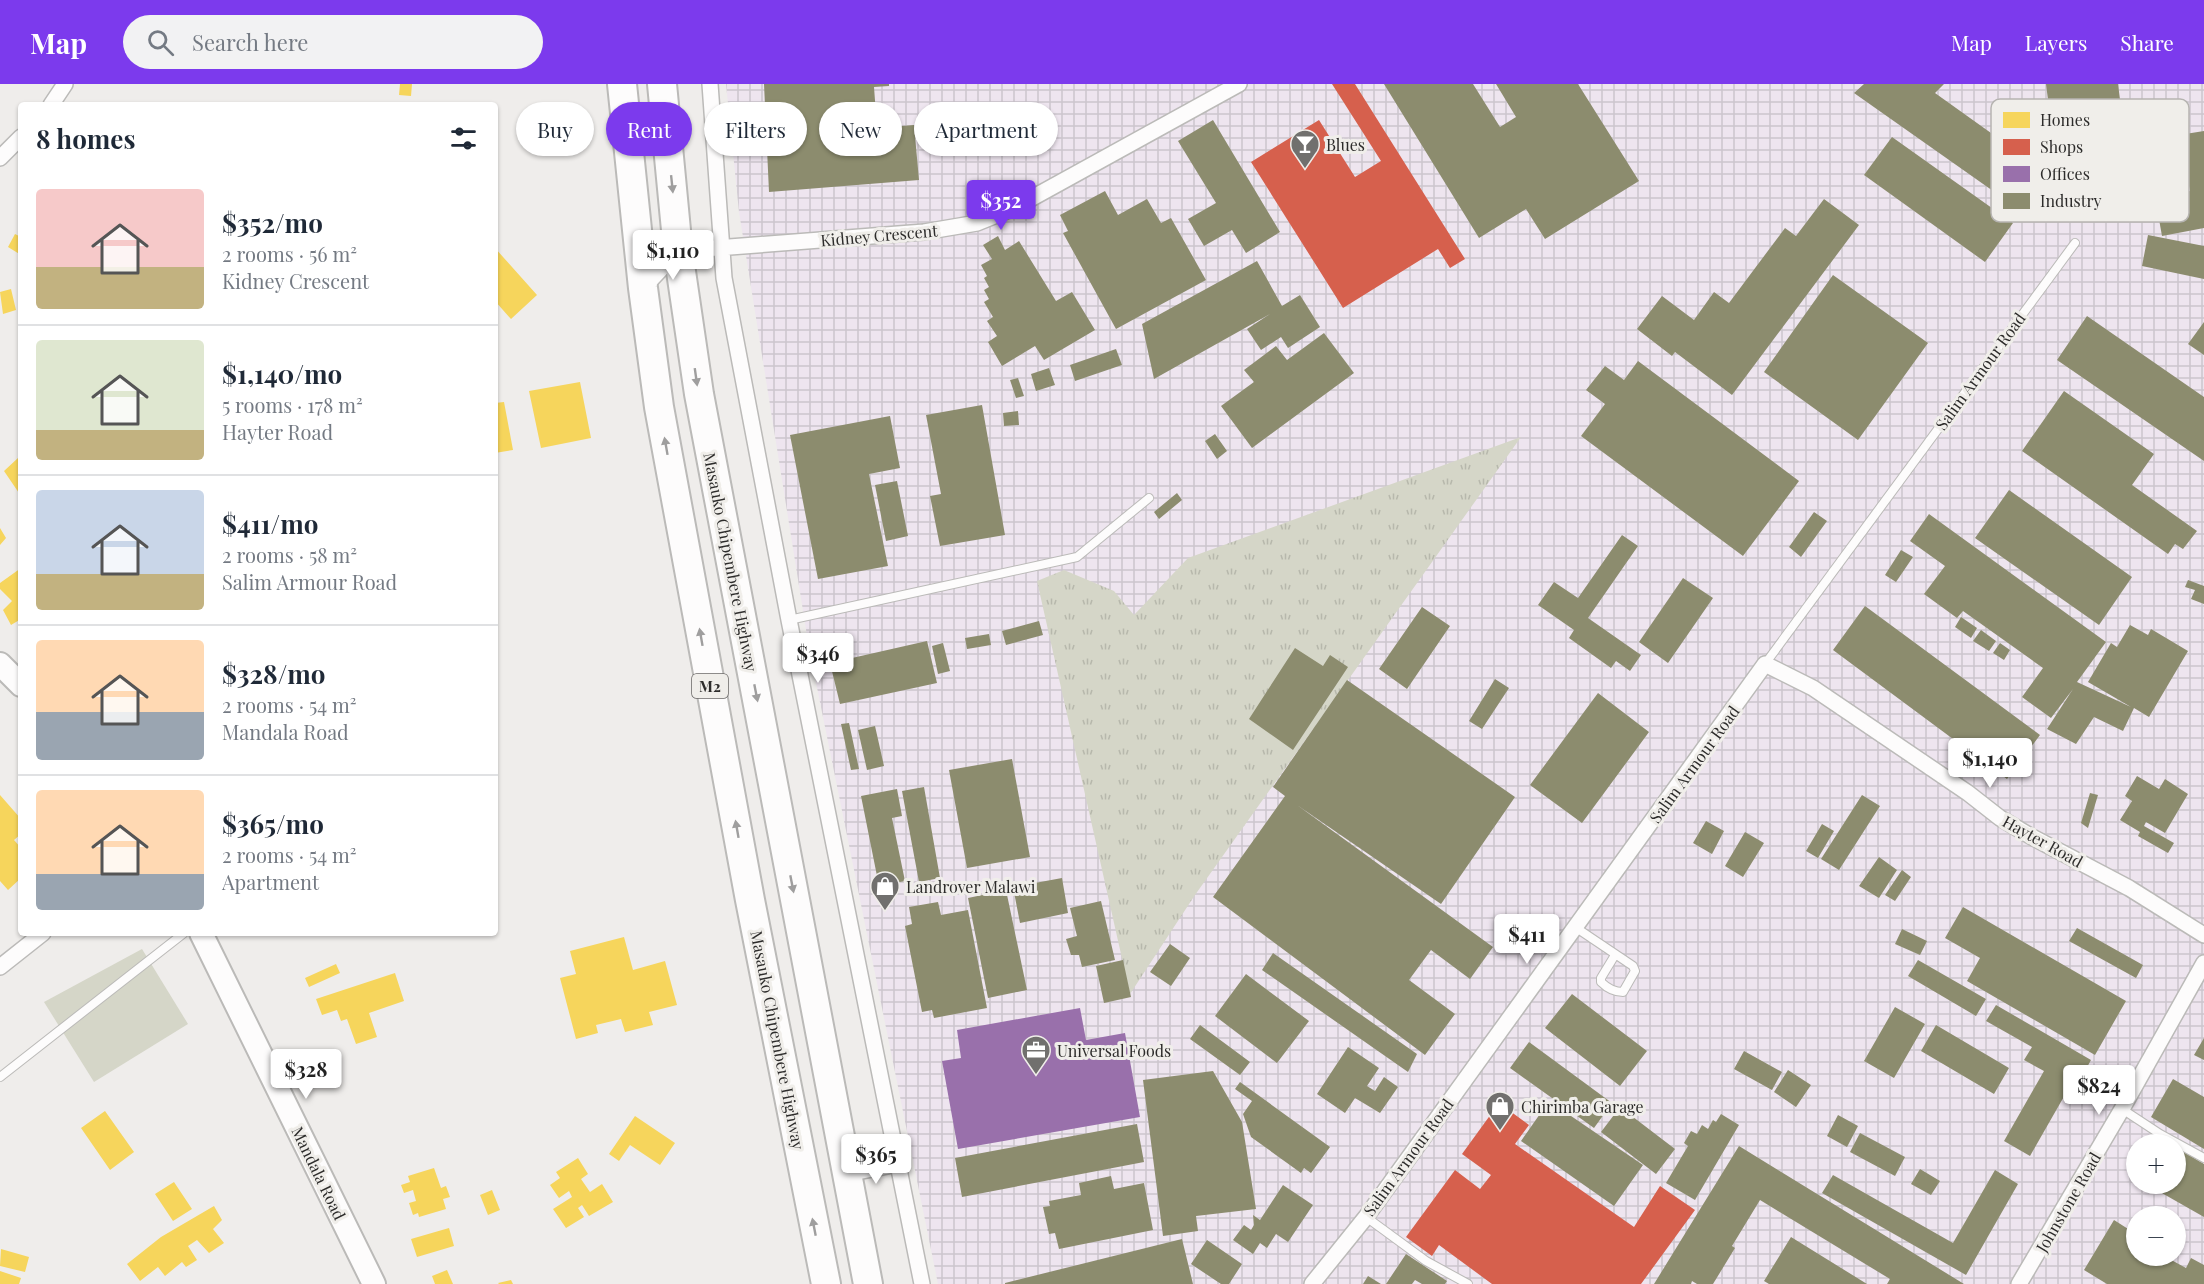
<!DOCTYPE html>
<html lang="en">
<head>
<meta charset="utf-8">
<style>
  :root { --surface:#fff; --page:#f2f2f3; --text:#1f2937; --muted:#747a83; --line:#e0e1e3; --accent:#7c3aed }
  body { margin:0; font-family:"Playfair Display",serif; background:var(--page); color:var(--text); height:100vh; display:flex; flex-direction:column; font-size:22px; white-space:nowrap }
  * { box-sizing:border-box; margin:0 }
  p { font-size:20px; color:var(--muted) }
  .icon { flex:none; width:33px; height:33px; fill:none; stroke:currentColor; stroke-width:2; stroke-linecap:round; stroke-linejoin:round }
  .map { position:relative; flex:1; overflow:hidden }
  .details { position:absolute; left:18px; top:18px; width:480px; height:834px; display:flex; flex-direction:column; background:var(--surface); border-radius:6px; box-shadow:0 2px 4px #0004 }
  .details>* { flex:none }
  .guide { position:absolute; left:516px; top:18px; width:570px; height:54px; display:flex; gap:12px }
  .buttons { position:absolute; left:2126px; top:1050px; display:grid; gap:12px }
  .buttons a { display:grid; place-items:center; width:60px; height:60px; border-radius:50%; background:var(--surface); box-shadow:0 2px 4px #0004; font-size:30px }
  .price { position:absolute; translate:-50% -51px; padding:0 14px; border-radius:6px; background:#fff; color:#222; font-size:20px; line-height:39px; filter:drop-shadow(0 2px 3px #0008) }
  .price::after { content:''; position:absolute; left:50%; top:36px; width:18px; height:14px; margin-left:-9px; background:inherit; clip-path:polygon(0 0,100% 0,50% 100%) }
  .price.selected { background:var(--accent); color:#fff }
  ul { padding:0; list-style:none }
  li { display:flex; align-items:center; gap:18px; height:150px; padding:0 18px }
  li+li { border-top:2px solid var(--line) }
  li span { display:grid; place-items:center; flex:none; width:168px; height:120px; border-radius:6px; color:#555 }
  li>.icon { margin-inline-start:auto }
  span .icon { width:72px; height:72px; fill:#fffc; stroke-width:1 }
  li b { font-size:26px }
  h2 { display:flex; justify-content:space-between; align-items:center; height:72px; padding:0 18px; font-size:26px }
  .chip { padding:0 21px; border-radius:27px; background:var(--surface); box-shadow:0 2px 4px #0004; font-size:21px; line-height:54px }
  .chip.selected { background:var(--accent); color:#fff }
  header { display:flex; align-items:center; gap:36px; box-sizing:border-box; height:84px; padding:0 30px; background:var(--accent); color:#fff }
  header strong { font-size:28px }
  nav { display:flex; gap:33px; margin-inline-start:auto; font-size:21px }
  .search { width:420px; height:54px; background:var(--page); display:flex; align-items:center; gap:15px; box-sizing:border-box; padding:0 21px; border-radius:33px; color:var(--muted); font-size:22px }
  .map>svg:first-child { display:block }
</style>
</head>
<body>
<header>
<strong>Map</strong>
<div class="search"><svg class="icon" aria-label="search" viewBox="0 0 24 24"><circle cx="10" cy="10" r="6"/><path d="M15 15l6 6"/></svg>Search here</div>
<nav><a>Map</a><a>Layers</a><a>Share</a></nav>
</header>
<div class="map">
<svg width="2204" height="1200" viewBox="0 0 2204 1200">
  <defs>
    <pattern id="industrial-grid" width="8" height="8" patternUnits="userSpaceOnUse" patternTransform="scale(1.5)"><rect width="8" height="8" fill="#eee5ef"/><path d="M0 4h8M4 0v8" fill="none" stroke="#ccc5cd"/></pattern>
    <pattern id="grass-tufts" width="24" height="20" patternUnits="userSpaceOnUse" patternTransform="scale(1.5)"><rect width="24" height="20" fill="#d5d6c8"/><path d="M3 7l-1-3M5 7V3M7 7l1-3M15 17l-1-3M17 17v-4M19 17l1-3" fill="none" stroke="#b7b8ac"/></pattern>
  </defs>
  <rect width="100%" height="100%" fill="#efedeb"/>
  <path fill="url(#industrial-grid)" fill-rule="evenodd" d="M726,0H2204V1200H938L809,564L739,128ZM2136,1060H2175V1100H2136ZM2136,1132H2175V1172H2136Z"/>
  <path fill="url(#grass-tufts)" d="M1521,353L1195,811L1130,910L1037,497L1064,486L1114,507L1134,531L1188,474Z"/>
  <path fill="#d5d6c8" d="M142,865L188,940L94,998L44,918Z"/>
  <path fill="#f6d55c" d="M400,0H412L411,12L399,11Z
    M15,150L21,153V171L8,163Z
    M495,164L537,211L511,235L495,217Z
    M11,205L16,226L3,230L0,208Z
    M580,298L591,354L541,364L529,307Z
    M504,318L513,366L495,369V319Z
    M18,374L21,379V412L4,387Z
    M0,444L6,454L0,461Z
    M21,484V535L11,541L3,526L12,517L0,505V499Z
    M0,711L21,735V750L14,756L21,764V794L8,806L0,797Z
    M624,853L633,886L665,877L677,921L649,928L653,941L625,948L621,935L596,941L598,949L576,955L560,894L576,890L570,867Z
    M336,880L340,889L309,903L305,894Z
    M395,889L404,917L369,929L377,953L356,960L347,935L341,937L337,926L322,931L316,915Z
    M105,1027L134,1068L110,1086L81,1044Z
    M635,1032L675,1059L660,1081L630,1061L619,1077L609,1070Z
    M578,1074L588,1090L581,1095L590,1108L602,1100L613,1118L589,1132L582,1121L578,1124L584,1133L566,1144L553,1125L572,1113L569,1107L559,1114L550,1101L560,1094L556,1088Z
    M434,1084L441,1104L446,1102L450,1113L443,1115L446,1125L419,1133L418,1129L413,1131L409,1119L416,1117L413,1106L404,1109L401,1101L410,1098L408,1092Z
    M174,1098L192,1125L173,1137L155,1110Z
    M492,1106L500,1126L488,1131L480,1111Z
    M214,1122L222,1136L213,1145L224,1159L209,1169L197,1156L188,1162L197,1176L186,1183L182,1178L165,1192L158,1183L140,1197L127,1180L161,1153Z
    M449,1144L454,1162L417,1173L411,1155Z
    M1,1165L29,1173L25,1188L0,1182Z
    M447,1186L453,1200H435L432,1192Z
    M0,1187L21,1194L19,1200H0Z
    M511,1196L513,1200H499L498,1199Z"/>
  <path fill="#d6604d" d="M1332,0H1355L1465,175L1450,184L1438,165L1343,224L1251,78L1319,36L1355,93L1381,77Z
    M1499,1019L1529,1041L1515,1060L1634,1143L1660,1102L1695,1126L1641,1200H1492L1439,1161L1432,1172L1406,1153L1455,1086L1480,1105L1491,1091L1462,1070Z"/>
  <path fill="#9970ab" d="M1080,924L1086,956L1125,949L1140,1033L958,1065L942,977L961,974L957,946Z"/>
  <path fill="#8c8c6e" d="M764,0H889V2L874,3L877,44L914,41L919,96L769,108Z
    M1384,0H1473L1500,43L1516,33L1496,0H1578L1639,97L1545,155L1526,125L1479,154Z
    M1864,0H1944L1935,9L2026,74L2003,114L1854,9Z
    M2046,0H2118L2127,70L2056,79Z
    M1213,36L1280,148L1246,169L1232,146L1204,162L1188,135L1216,119L1178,57Z
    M2204,47V144L2162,152L2155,113L2190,107L2179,51Z
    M1892,53L2013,139L1985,178L1864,91Z
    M1105,107L1118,131L1147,115L1161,139L1171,134L1206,196L1116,245L1063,149L1068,147L1060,131Z
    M1824,115L1859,141L1732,311L1675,268L1672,272L1637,245L1662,212L1694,236L1714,208L1729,219L1785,144L1796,152Z
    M2148,151L2204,162V195L2142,182Z
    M998,152L1005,166L1019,157L1056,217L1072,208L1095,246L1044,276L1035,262L1002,282L988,258L997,252L987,237L993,233L984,218L989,215L984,206L989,203L984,194L987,192L981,181L992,175L983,161Z
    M1257,177L1282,222L1300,211L1320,243L1288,264L1281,253L1261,266L1247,245L1270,230L1154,295L1142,240Z
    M1833,191L1928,259L1858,356L1764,288Z
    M2087,232L2204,313V377L2057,276Z
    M2204,238V271L2188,260Z
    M1324,249L1354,289L1252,364L1221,322L1254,298L1244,286L1276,262L1287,276Z
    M1116,265L1122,281L1075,297L1070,281Z
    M1638,277L1799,397L1743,472L1581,352L1605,320L1586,306L1605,282L1624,296Z
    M1049,284L1055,301L1036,307L1031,290Z
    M1018,294L1024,312L1016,314L1010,296Z
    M2064,307L2154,370L2132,401L2197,447L2183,465L2175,460L2168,470L2022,367Z
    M982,321L1005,451L940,462L930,412L941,410L926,331Z
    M1018,327L1019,341L1004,342L1003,329Z
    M890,332L900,384L869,390L888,482L818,495L790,351Z
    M1215,350L1227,367L1217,375L1205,357Z
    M897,397L908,452L886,457L875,401Z
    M2009,406L2132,493L2099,541L1975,454Z
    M1177,409L1182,416L1159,435L1154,428Z
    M1814,428L1827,437L1801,473L1789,463Z
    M1929,430L2106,558L2077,598L2131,623L2088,598L2111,559L2117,563L2130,541L2148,551L2151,545L2188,567L2149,633L2134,624L2123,647L2094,633L2076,660L2047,645L2073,605L2051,634L2022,613L2043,584L1963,527L1957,534L1924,510L1945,482L1910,457Z
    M1622,451L1638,462L1588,534L1641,571L1630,587L1616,577L1611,584L1569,554L1574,546L1538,521L1554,498L1578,514Z
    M1901,466L1913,473L1896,498L1885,491Z
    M1683,494L1713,514L1668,579L1639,558Z
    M2188,496L2204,502V520L2191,515L2195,506L2185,503Z
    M1865,522L2040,651L2007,695L1833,566Z
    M1422,523L1450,542L1407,605L1379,585Z
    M1961,533L1977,544L1971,554L1955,543Z
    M1039,537L1043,551L1006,561L1002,547Z
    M1981,546L1996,557L1989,567L1973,557Z
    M989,550L991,561L967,565L965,554Z
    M927,557L937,599L840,620L830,579Z
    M943,559L950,587L938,590L932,562Z
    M2000,559L2010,566L2004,576L1993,569Z
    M1295,564L1323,582L1330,571L1348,583L1293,666L1249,635Z
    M1495,595L1509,604L1482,645L1469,637Z
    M1347,596L1515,713L1441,820L1297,721L1493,863L1470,895L1431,866L1409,896L1455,930L1425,971L1213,813L1285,712L1273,703Z
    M1598,609L1649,648L1582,739L1530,701Z
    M849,639L859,685L851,686L841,640Z
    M875,642L884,682L867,686L858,646Z
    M1012,675L1030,773L967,784L949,686Z
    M2137,692L2159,705L2165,695L2188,710L2165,749L2146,738L2144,742L2174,759L2168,769L2138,752L2140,748L2120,736L2132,717L2125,712Z
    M924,703L940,794L919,798L902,707Z
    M897,705L902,732L892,734L905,797L879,802L861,712Z
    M2090,709L2098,711L2088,744L2081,739Z
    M1862,711L1880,722L1839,786L1821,775Z
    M1706,737L1724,747L1712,770L1693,759Z
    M1822,740L1834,747L1818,774L1806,767Z
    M1745,748L1764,759L1743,793L1725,782Z
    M1879,773L1897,786L1879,814L1859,802Z
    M1902,786L1911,793L1895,817L1885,811Z
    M1062,794L1068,829L1020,839L1013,803Z
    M1006,806L1027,906L988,914L968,814Z
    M1101,817L1115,876L1082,883L1079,871H1071L1066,855L1077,852L1070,824Z
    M938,818L941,831L968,826L987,924L934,934L932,926L922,928L905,842L912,840L909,823Z
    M1963,823L2126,917L2095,971L1967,897L1980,874L1945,854Z
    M2077,844L2143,881L2136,894L2069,857Z
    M1902,845L1927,857L1920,871L1895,860Z
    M1170,860L1190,874L1171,902L1150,888Z
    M1273,869L1417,970L1408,988L1262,886Z
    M1123,876L1131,913L1104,919L1096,882Z
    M1918,876L1986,915L1976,932L1908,892Z
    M1246,890L1309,937L1277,979L1215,932Z
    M1572,910L1647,967L1620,1002L1545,944Z
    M1996,921L2091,976L2075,1005L2070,1002L2030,1072L2004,1057L2044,987L2024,976L2032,963L1986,937Z
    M1895,923L1925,940L1894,994L1864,977Z
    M1200,941L1250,978L1240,991L1190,955Z
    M1936,941L2009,984L1994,1010L1921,967Z
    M2204,954V976L2194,971Z
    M1529,958L1612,1019L1594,1044L1510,984Z
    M1348,963L1379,984L1367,1002L1375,1007L1384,993L1398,1003L1380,1029L1355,1014L1345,1029L1317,1010Z
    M1744,967L1782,988L1772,1006L1734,985Z
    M1788,986L1811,1001L1796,1023L1774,1008Z
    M1213,987L1242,1038L1256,1125L1196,1132L1198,1147L1163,1152L1143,996Z
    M2173,995L2204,1013V1065L2151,1033Z
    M1240,998L1330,1063L1311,1089L1304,1084L1301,1089L1251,1053L1243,1030L1252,1017L1235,1005Z
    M1549,1017L1643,1081L1614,1122L1521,1057Z
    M1620,1023L1675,1065L1656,1090L1601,1048Z
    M1721,1030L1739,1041L1695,1116L1666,1099L1688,1062L1684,1059L1691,1047L1697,1050L1702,1041L1708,1045L1713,1036L1716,1038Z
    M1838,1031L1858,1042L1847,1063L1827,1052Z
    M1137,1040L1144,1078L962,1113L955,1074Z
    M1860,1049L1905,1073L1895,1092L1850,1068Z
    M1739,1062L1964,1200H1887L1890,1195L1760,1116L1732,1162L1735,1164L1713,1200H1697L1692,1197L1691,1200H1654Z
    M2175,1063L2204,1080V1133L2146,1100H2175Z
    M1920,1085L1940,1097L1931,1111L1911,1100Z
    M1995,1086L2018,1100L1966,1191L1822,1109L1833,1091L1953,1159Z
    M1111,1092L1114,1105L1144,1099L1153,1146L1059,1165L1055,1149L1049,1150L1043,1123L1050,1122L1049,1117L1081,1111L1079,1099Z
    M1283,1101L1313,1121L1288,1158L1276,1150L1267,1164L1260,1159L1253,1170L1233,1156L1244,1141L1251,1146L1254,1141L1253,1131L1260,1136Z
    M2114,1136L2136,1150V1172H2147L2158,1178L2162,1172H2164L2186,1184L2191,1174L2204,1181V1200H2107L2084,1186Z
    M1791,1153L1867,1200H1769L1764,1197Z
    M1182,1155L1193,1200H1005V1199Z
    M1207,1156L1242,1180L1229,1200H1221L1191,1180Z
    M1406,1170L1447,1197L1445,1200H1422L1415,1196L1412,1200H1386Z
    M1368,1192L1381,1200H1363Z"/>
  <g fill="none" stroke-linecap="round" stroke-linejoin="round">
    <g stroke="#bbbab8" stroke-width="10">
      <path id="lane" d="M789,536L1077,473L1149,414
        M1765,580L2075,159
        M1575,843L1633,882L1635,887L1623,908C1614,908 1607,904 1601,898V894L1615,871
        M0,993L184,849
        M2122,1025L2160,1050L2204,1074
        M1366,1133L1426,1177L1468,1200"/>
    </g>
    <g stroke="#bbbab8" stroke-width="18">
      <path id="street" d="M710,0L724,194L789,536L922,1200
        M51,21L65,0
        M0,74L21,53
        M643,204L678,167L924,148L977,139L1014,124L1239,0
        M0,883L43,849
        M847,1090L898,1080
        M1312,1200L1366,1133L1765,580L1813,604L1968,709L2000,734L2032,753L2129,804L2204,851
        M2019,1200L2122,1025L2204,879"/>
    </g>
    <g stroke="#bbbab8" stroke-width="26">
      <path id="secondary" d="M0,580L21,601
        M201,849L374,1200"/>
    </g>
    <g stroke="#bbbab8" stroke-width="32">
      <path id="highway" d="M622,0L643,204L659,323L750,816L826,1200
        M662,0L678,167L699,310L868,1200"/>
    </g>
    <use href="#lane" stroke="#fdfcfc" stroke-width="8"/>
    <use href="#street" stroke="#fdfcfc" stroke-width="15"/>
    <use href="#secondary" stroke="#fdfcfc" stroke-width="22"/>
    <use href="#highway" stroke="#fdfcfc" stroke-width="28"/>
  </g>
  <defs><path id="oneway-solid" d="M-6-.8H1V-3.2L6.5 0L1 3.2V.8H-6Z" transform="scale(1.5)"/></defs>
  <g fill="#9f9e9e">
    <use href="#oneway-solid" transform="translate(672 100) rotate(84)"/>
    <use href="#oneway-solid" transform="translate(696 293) rotate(82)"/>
    <use href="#oneway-solid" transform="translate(666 362) rotate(-100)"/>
    <use href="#oneway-solid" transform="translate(701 553) rotate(-100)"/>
    <use href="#oneway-solid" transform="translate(756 609) rotate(79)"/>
    <use href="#oneway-solid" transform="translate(737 745) rotate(-100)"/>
    <use href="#oneway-solid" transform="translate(792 800) rotate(79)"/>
    <use href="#oneway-solid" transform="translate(814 1143) rotate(-101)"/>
  </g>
  <defs>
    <g id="bar-pin" transform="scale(1.5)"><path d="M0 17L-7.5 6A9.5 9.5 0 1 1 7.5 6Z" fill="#71706e" stroke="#f0eeea"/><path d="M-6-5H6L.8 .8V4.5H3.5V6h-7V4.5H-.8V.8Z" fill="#fff"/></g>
    <g id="shop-pin" transform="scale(1.5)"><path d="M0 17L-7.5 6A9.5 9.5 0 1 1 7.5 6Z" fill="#71706e" stroke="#f0eeea"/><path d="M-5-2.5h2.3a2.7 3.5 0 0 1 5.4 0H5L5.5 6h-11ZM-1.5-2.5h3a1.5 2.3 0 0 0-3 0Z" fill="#fff"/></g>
    <g id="office-pin" transform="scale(1.5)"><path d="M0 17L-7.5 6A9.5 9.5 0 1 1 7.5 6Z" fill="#71706e" stroke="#f0eeea"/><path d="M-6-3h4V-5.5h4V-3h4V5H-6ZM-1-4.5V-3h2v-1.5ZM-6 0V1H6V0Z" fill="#fff"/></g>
  </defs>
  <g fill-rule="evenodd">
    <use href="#bar-pin" x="1305" y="60"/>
    <use href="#shop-pin" x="885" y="802"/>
    <use href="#office-pin" x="1036" y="966"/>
    <use href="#shop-pin" x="1500" y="1022"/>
  </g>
  <g text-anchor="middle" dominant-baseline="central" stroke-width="6" stroke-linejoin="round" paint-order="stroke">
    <rect fill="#f0eeea" stroke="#686664" stroke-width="1.5" x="692" y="590" width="36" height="24" rx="4.5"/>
    <g font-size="15" font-weight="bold" fill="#2d2c2b">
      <text x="710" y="602">M2</text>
    </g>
    <g font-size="16" fill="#2d2c2b" stroke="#f0eeea" text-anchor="start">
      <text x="1326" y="60">Blues</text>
      <text x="906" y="802">Landrover Malawi</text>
      <text x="1057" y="966">Universal Foods</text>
      <text x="1521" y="1022">Chirimba Garage</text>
    </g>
    <g font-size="16" fill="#2d2c2b" stroke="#f0eeea">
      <text transform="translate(879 151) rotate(-5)">Kidney Crescent</text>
      <text transform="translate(1980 287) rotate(-54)">Salim Armour Road</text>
      <text transform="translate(731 478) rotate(79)">Masauko Chipembere Highway</text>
      <text transform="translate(1694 680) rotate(-54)">Salim Armour Road</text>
      <text transform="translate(2043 757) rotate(29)">Hayter Road</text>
      <text transform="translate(778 956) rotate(79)">Masauko Chipembere Highway</text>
      <text transform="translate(1408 1073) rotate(-54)">Salim Armour Road</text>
      <text transform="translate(319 1089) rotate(64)">Mandala Road</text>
      <text transform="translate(2068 1118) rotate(-60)">Johnstone Road</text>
    </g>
  </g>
  <rect x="1991" y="15" width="198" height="123" rx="9" fill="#f0eeea" stroke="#b6b4b1" stroke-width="1.5"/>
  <rect x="2003" y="28" width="27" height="16" fill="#f6d55c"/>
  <rect x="2003" y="55" width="27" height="16" fill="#d6604d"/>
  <rect x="2003" y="82" width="27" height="16" fill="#9970ab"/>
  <rect x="2003" y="109" width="27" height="16" fill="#8c8c6e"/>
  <g font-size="16" fill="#2d2c2b">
    <text x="2040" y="42">Homes</text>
    <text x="2040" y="69">Shops</text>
    <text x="2040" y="96">Offices</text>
    <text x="2040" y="123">Industry</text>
  </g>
</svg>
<div class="buttons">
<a>+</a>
<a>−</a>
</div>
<b class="price selected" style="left:1001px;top:147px">$352</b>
<b class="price" style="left:673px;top:197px">$1,110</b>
<b class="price" style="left:818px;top:600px">$346</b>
<b class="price" style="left:1990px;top:705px">$1,140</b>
<b class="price" style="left:1527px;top:881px">$411</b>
<b class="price" style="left:306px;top:1016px">$328</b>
<b class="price" style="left:2099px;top:1032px">$824</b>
<b class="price" style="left:876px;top:1101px">$365</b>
<div class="guide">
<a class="chip">Buy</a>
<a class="chip selected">Rent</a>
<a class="chip">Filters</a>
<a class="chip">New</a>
<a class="chip">Apartment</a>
</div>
<section class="details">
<h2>8 homes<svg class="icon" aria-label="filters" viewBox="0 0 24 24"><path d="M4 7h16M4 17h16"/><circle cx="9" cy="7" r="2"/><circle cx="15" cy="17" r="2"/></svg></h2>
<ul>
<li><span style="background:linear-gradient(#f6c9c9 65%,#c2b280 0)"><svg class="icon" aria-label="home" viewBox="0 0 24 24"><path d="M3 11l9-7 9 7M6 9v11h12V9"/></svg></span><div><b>$352/mo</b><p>2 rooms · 56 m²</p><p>Kidney Crescent</p></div></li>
<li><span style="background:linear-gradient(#dfe7d0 75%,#c2b280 0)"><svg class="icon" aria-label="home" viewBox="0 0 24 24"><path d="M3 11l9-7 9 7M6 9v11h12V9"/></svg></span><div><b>$1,140/mo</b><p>5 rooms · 178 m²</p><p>Hayter Road</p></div></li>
<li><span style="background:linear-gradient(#c9d6e8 70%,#c2b280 0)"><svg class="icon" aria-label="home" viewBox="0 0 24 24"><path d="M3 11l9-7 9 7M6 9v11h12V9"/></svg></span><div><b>$411/mo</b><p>2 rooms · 58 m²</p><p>Salim Armour Road</p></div></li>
<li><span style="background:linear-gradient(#ffd9b3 60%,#9aa5b1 0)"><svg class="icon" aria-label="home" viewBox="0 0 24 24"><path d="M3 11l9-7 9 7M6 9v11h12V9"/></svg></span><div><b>$328/mo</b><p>2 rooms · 54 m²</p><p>Mandala Road</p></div></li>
<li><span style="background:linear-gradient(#ffd9b3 70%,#9aa5b1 0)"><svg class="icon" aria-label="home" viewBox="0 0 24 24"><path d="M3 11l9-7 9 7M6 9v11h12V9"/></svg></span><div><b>$365/mo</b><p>2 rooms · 54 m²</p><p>Apartment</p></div></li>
</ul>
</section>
</div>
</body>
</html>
